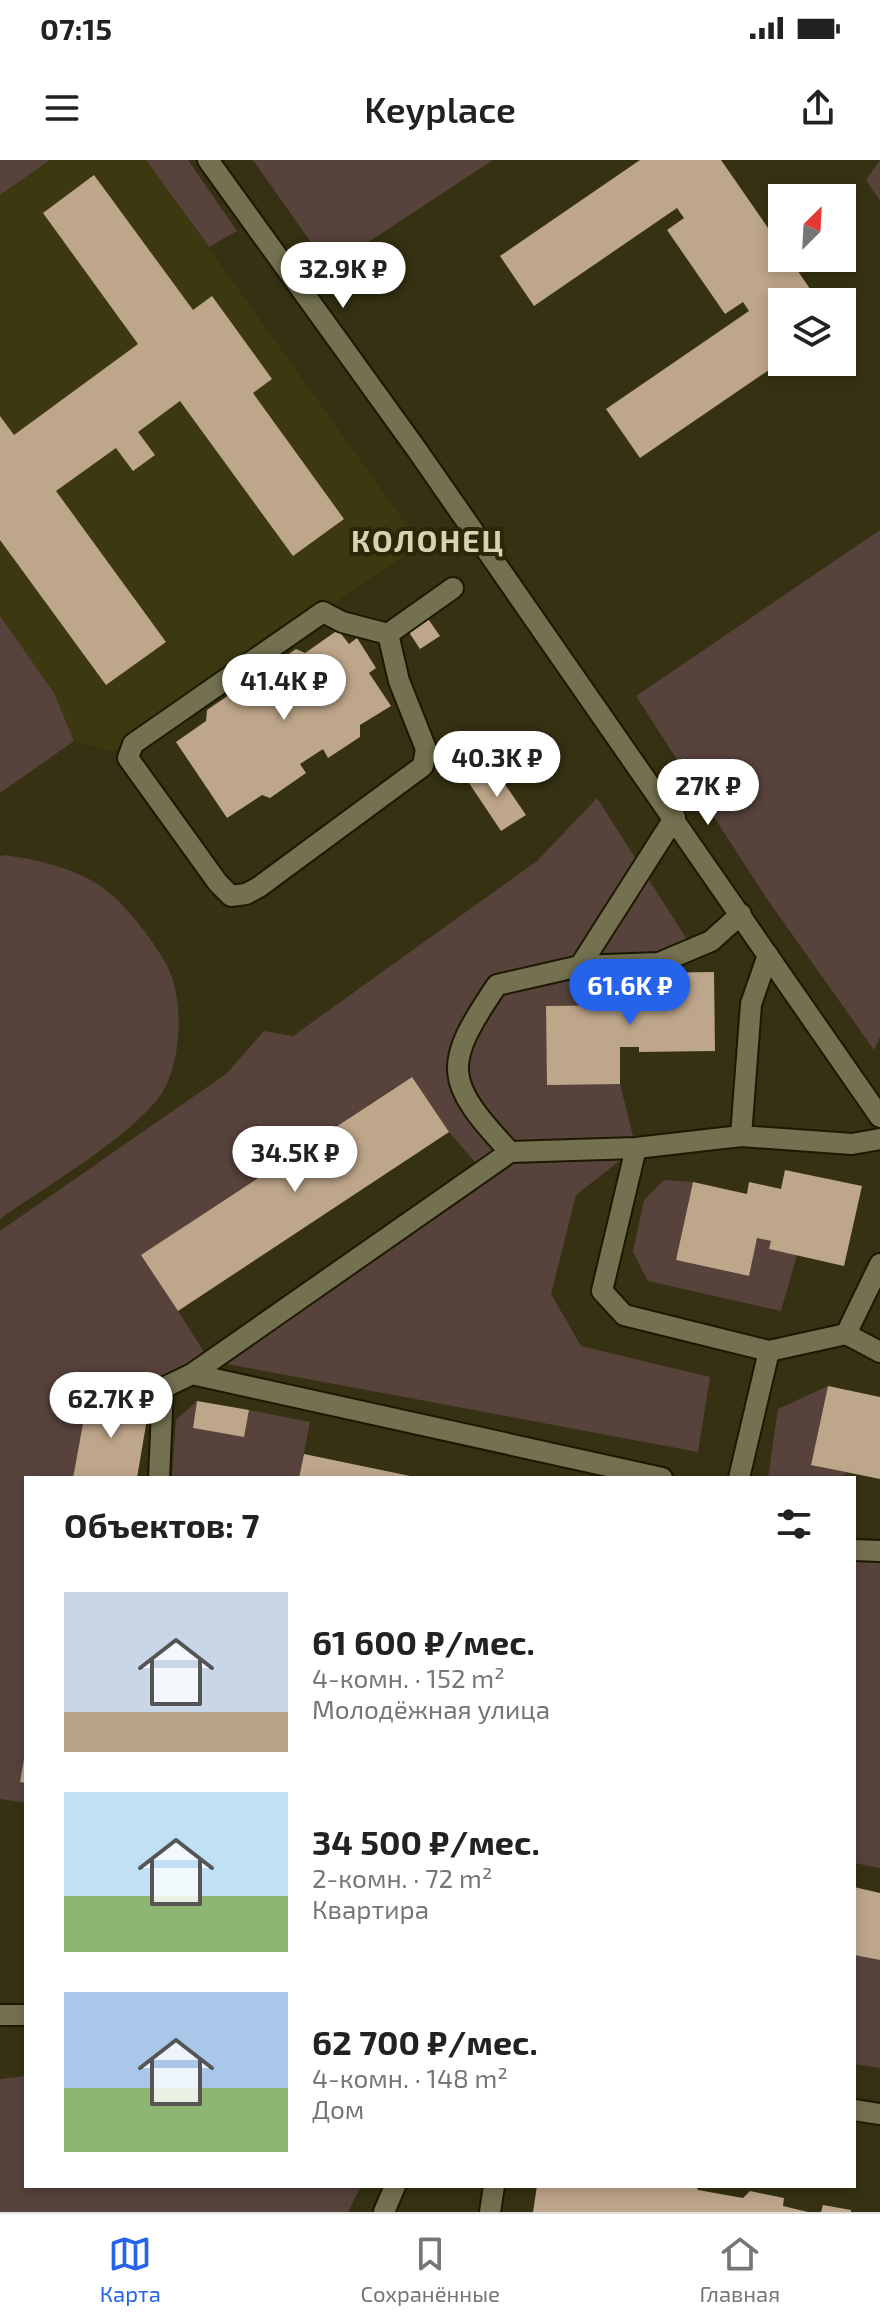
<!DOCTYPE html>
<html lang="ru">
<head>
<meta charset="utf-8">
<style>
  :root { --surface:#fff; --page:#f6f6f6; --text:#222; --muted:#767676; --line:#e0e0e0; --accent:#2563eb }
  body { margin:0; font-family:"Exo 2",sans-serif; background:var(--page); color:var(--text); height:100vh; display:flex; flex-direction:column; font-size:30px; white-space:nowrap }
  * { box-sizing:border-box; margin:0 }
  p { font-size:26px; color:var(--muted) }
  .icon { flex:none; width:44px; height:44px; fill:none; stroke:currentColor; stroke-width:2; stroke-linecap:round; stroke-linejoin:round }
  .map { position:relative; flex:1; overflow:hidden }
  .panel { position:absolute; left:24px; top:1316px; width:832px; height:712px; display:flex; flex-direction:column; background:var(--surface); border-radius:0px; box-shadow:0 4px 12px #0003 }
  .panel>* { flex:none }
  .needle { width:52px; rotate:24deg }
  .controls { position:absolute; left:768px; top:24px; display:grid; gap:16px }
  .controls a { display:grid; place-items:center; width:88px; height:88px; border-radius:0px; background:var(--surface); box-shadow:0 4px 12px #0003; font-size:40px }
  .price { position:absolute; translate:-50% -68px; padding:0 18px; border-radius:28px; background:#fff; color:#222; font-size:26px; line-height:52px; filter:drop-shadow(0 2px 4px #0008) }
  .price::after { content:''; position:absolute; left:50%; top:48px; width:24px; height:18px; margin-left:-12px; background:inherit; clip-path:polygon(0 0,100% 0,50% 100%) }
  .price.active { background:var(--accent); color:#fff }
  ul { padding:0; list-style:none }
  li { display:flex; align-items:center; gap:24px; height:200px; padding:0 40px }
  li span { display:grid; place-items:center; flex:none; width:224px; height:160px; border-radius:0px; color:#555 }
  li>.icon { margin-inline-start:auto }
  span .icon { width:96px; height:96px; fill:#fffc; stroke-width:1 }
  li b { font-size:34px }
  h2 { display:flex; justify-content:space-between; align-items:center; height:96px; padding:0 40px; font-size:34px }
  .status { display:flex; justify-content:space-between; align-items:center; height:56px; padding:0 40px; background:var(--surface); direction:ltr }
  .status svg { height:22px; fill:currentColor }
  header { display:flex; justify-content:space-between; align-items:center; height:104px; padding:0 40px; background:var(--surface); font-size:36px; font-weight:600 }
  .menu { display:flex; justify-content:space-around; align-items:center; height:112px; border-top:2px solid var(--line); background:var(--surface); font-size:22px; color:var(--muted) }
  .menu a { display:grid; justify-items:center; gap:4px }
  .menu .active { color:var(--accent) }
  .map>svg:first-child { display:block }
</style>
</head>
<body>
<div class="status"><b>07:15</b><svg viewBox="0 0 49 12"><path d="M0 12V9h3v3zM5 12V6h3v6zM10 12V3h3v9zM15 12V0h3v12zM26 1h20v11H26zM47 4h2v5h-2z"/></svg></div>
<header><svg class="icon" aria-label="menu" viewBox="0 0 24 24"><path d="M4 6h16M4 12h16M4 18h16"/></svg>Keyplace<svg class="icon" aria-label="share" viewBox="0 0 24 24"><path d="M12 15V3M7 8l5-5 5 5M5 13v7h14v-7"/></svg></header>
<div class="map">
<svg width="880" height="2052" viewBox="0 0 880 2052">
  <rect width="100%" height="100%" fill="#353112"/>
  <path fill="#3c3810" d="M50,0H146L421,385L114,592L74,581L0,633V35Z"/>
  <path fill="#58423c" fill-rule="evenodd" d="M0,0H50L0,35Z
    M146,0H188L237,71L209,87Z
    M253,0H493L329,108Z
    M880,0V41L866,20Z
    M880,370V877L874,890L765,736L636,536Z
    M0,456L54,533L74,581L0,633Z
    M597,638L693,789L581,806L582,845L546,846L548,924H620L636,988L576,1035L551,1134L581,1186L710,1217L698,1292L211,1201L163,1228L149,1247L88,1236L73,1318H26V1589L20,1621L26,1623V1643L0,1639V1071L226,914L264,871L293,876L537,701ZM411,917L449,972L482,1010L210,1201L142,1095Z
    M4,695C39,700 72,707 102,727C124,742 160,788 170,812C184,847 181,906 160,936C129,978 45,1027 0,1059V697Z
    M664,1020L693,1022L676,1100L748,1116L757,1078L771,1081L770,1089L797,1095L781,1151L648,1121L633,1092L644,1040Z
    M828,1226L811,1304L848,1313L839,1318H768L778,1249Z
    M197,1241L193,1268L244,1277L249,1250L310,1262L299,1318H172L176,1260Z
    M854,1390L880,1391V1708L854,1703Z
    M854,1795L880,1800V1908L854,1904Z
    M26,1916V2026H361L348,2052H0V1919Z"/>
  <path fill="#bea68a" d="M640,0H721L782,88V98H789L819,142H782V201L640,298L606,249L749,151L743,142L725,154L667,70L684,58L677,48L534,146L500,96Z
    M94,15L193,150L212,136L272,219L253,233L344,359L293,396L180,241L138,272L155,295L133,311L116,288L56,331L166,482L106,525L0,380V256L14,275L138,184L43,53Z
    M424,453L440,476L420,489L405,466Z
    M338,470L349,484L357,478L376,508L369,513L391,546L360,565V577L328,598L323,589L300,604L306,613L270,638L262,635L227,658L176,582L206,561L207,550L296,489L305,493Z
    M493,607L526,655L501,671L469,623Z
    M714,812L715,891L639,892V887H620V924L547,925L546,846L606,845V830L636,829V813Z
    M412,917L449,972L178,1151L141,1095Z
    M785,1010L862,1026L844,1106L769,1089L771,1081L757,1078L749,1116L676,1100L693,1022L747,1034L749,1022L781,1029Z
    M828,1226L880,1237V1319L811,1305Z
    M88,1236L149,1247L137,1318H73Z
    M197,1241L249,1250L244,1277L193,1268Z
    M304,1294L415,1317V1318H299Z
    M24,1599H26V1623L20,1622Z
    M854,1727L880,1733V1800L854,1795Z
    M537,2026H696L698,2030L743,2038L750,2031L784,2038L783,2046L808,2052H533Z
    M823,2045L851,2050V2052H821Z"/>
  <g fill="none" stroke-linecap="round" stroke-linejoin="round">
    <g stroke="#1c1900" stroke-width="24">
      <path id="service" d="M388,474L342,462L323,452L133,584L128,598L218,723L231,736L246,734L259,727L423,606L426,589L399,521L388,474L453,428
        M741,754L711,781L659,803L580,806L497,825C442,906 444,921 510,992L636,988L741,976
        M768,795L751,844L741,976L852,984L880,979
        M580,806L675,657
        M636,988L602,1131L624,1155L769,1191
        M510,992L192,1214L662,1318
        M846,1174L880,1104
        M159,1318L163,1228L192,1214
        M739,1318L769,1191L846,1174L880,1192
        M854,1390L880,1391
        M384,2052L395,2026
        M490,2052L494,2026"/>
    </g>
    <g stroke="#1c1900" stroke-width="24">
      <path id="minor" d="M208,0L417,290L880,957"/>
    </g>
    <g stroke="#1c1900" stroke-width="24">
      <path id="secondary" d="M0,1855H26
        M854,1950L880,1954"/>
    </g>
    <use href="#service" stroke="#747151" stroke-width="20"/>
    <use href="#minor" stroke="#747151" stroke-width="20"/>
    <use href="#secondary" stroke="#747151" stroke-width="20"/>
  </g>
  <g text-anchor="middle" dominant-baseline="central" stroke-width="8" stroke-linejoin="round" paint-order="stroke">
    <g font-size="30" font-weight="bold" letter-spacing="2" fill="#d6d3af" stroke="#2b2708">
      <text x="428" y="380">КОЛОНЕЦ</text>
    </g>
  </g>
</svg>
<div class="controls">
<a><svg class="needle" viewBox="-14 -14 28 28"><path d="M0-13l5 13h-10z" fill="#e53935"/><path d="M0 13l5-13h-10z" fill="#767676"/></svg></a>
<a><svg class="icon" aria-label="layers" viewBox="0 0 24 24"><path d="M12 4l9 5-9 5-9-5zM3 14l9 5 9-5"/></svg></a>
</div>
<b class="price" style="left:343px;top:150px">32.9K ₽</b>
<b class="price" style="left:284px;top:562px">41.4K ₽</b>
<b class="price" style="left:497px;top:639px">40.3K ₽</b>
<b class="price" style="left:708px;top:667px">27K ₽</b>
<b class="price active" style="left:630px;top:867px">61.6K ₽</b>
<b class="price" style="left:295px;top:1034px">34.5K ₽</b>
<b class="price" style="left:111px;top:1280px">62.7K ₽</b>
<section class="panel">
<h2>Объектов: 7<svg class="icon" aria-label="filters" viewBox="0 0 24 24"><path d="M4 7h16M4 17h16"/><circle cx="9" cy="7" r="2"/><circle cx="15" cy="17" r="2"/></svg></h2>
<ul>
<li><span style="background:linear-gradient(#c9d6e8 75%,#b9a48a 0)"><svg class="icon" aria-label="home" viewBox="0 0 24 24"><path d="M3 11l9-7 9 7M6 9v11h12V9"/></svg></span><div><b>61 600 ₽/мес.</b><p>4-комн. · 152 m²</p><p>Молодёжная улица</p></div></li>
<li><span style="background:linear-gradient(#bfe0f5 65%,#8fb573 0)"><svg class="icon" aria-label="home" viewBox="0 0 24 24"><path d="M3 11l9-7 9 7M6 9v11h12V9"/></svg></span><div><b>34 500 ₽/мес.</b><p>2-комн. · 72 m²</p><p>Квартира</p></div></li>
<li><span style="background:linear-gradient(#a9c7e8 60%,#8fb573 0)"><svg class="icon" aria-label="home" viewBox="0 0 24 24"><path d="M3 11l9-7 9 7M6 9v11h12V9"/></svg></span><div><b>62 700 ₽/мес.</b><p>4-комн. · 148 m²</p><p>Дом</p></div></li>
</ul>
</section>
</div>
<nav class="menu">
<a class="active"><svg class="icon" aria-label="map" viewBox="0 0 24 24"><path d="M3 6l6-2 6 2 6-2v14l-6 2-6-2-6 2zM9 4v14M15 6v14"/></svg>Карта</a>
<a><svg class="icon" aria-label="saved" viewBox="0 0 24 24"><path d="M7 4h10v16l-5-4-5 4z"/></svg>Сохранённые</a>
<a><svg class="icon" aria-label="home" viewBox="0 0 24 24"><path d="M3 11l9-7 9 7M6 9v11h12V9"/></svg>Главная</a>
</nav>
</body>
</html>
